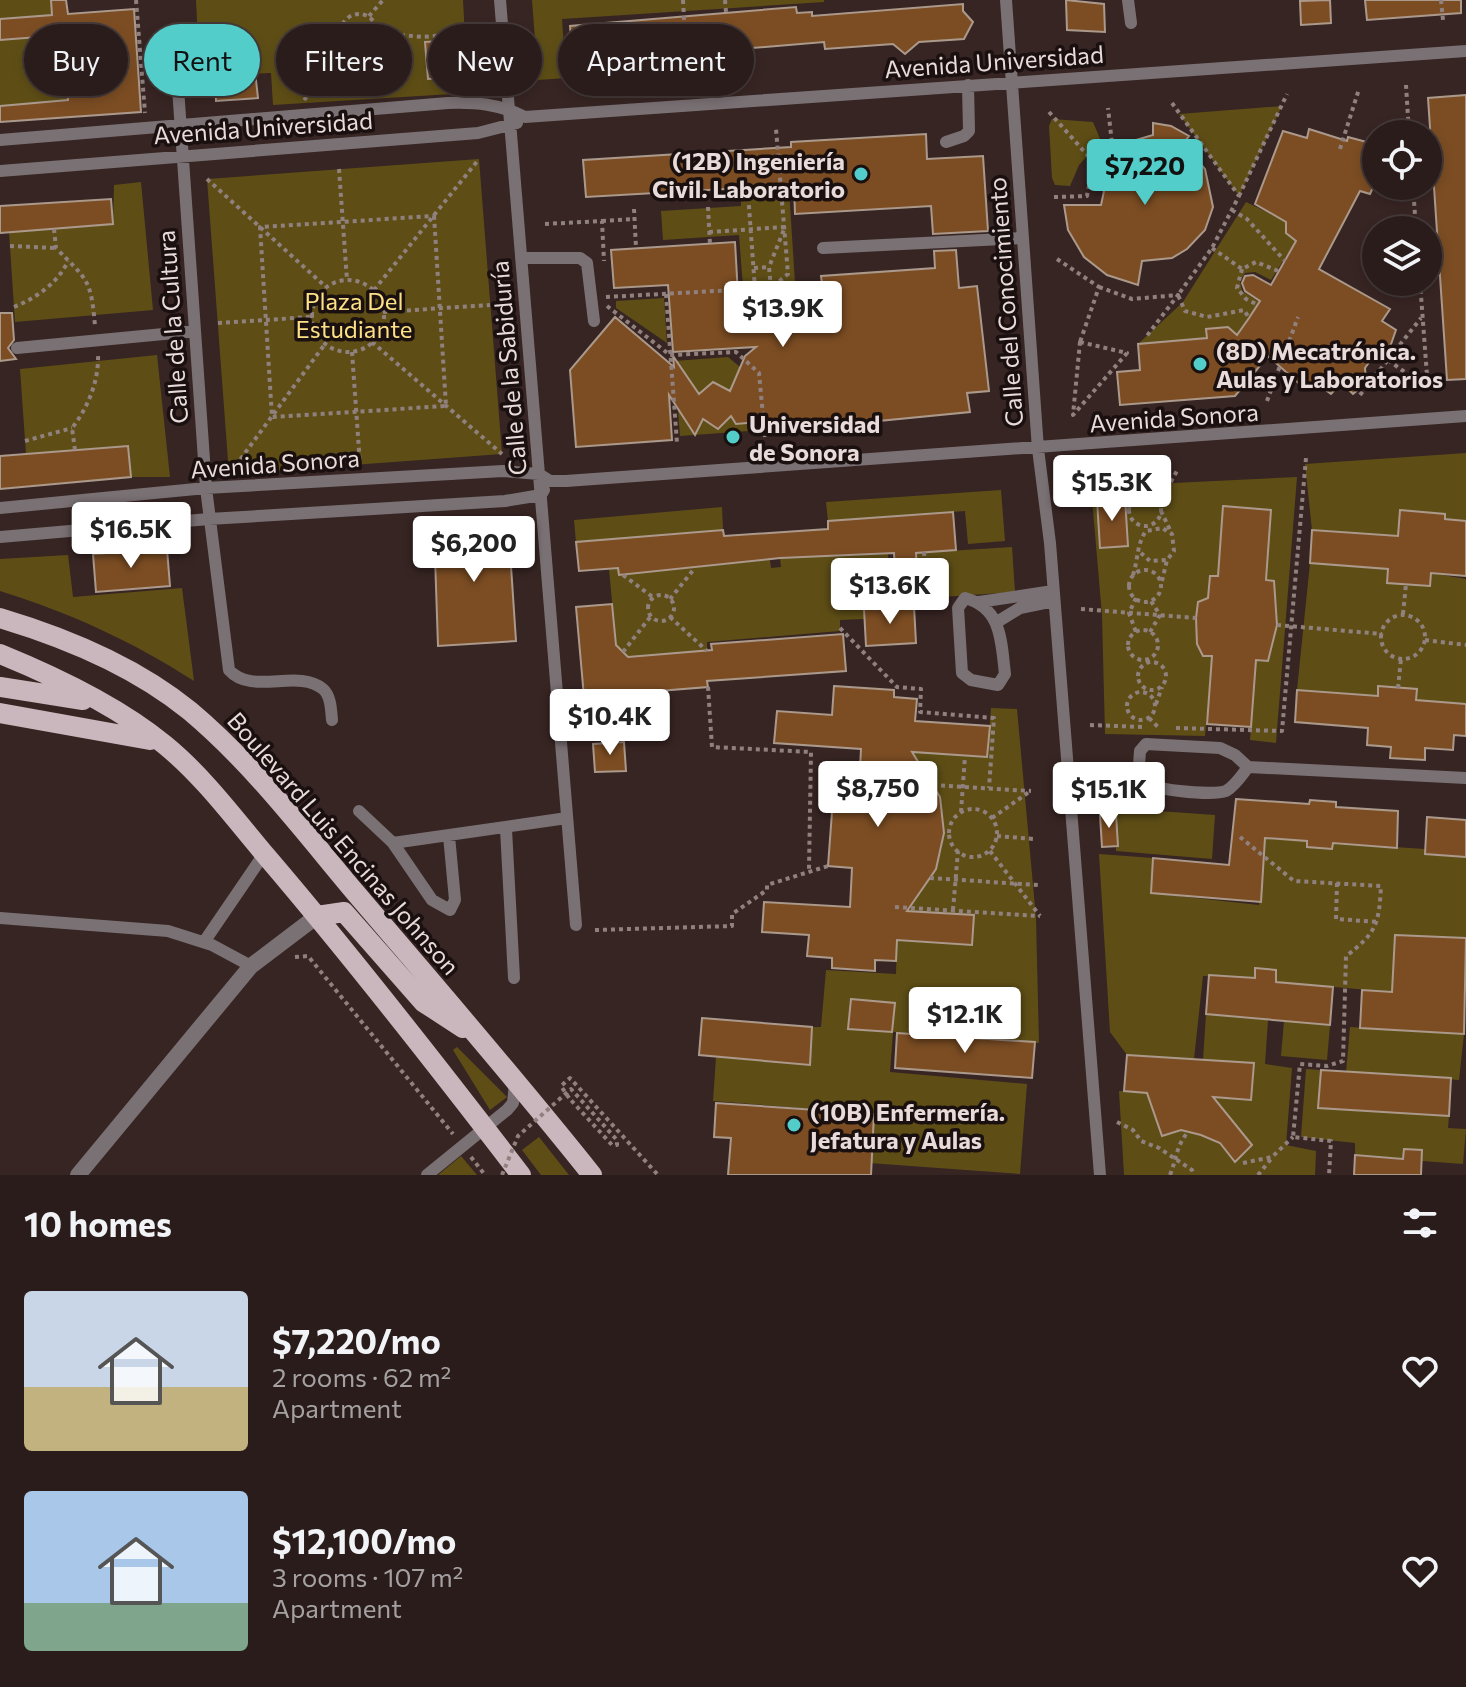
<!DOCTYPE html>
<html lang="en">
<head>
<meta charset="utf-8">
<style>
  :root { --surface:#291c1a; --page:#352927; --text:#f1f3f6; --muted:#a5a1a2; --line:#453a39; --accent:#53cdc9 }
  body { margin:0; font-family:Commissioner,sans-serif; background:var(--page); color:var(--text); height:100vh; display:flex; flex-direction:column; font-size:30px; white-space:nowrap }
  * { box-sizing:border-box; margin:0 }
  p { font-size:26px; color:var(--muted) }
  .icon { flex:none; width:44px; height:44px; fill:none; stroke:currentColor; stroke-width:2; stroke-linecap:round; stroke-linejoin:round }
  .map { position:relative; height:1175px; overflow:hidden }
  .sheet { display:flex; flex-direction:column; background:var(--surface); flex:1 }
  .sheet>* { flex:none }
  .top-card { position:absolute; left:24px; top:24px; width:800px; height:72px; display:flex; gap:16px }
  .buttons { position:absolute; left:1362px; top:120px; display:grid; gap:16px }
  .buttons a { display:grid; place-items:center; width:80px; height:80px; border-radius:50%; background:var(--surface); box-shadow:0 4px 12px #0003,0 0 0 2px var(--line); font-size:40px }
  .price { position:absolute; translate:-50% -68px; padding:0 18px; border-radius:8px; background:#fff; color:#222; font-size:26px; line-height:52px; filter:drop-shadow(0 2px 4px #0008) }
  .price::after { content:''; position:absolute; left:50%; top:48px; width:24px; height:18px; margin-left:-12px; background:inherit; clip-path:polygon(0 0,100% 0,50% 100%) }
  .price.on { background:var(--accent); color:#111 }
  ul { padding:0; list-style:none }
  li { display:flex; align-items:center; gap:24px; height:200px; padding:0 24px }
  li span { display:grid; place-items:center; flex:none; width:224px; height:160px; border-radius:8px; color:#555 }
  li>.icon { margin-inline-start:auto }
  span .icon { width:96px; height:96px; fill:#fffc; stroke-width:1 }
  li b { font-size:34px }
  h2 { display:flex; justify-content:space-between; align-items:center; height:96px; padding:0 24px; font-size:34px }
  .chip { padding:0 28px; border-radius:36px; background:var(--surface); box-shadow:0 4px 12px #0003,0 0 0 2px var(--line); font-size:28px; line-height:72px }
  .chip.on { background:var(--accent); color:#111 }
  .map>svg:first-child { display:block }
</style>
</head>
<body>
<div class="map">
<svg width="1466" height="1175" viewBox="0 0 1466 1175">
  <rect width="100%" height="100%" fill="#372523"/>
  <path fill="#5e4e16" d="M0,0H51L52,15L0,19Z
    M196,0H463L468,93L273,105L271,73L231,75L229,39L198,41Z
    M532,0H824V2L562,19L566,78L538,80Z
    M63,35L68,100L0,106V40Z
    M1282,106L1239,196L1179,114Z
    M1052,119L1093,122L1101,141L1079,165L1070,186L1055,185L1052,178L1049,126Z
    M479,159L502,454L229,474L207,179Z
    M141,182L153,310L15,322L9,232L113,224L114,185Z
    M789,189L795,283L743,287L739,235L663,240L661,211L741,206V192Z
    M1246,202L1275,216L1281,210L1290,215L1285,231L1298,237L1271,280L1255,272L1245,273L1240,281L1242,291L1260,302L1237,335L1228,327L1207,329V338L1138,344L1183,302Z
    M664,298L667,343L616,308V301Z
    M157,355L170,477H131L128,446L26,454L20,369Z
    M728,357L758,382L762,430L680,436L674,361Z
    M1466,453V521L1445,519V514L1400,510L1398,536L1312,530L1305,464Z
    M1297,477L1276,743L1250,740L1256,660H1268L1277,625L1274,581L1266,580L1271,510L1223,506L1218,576H1210L1208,598L1198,603C1195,621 1194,639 1203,656H1212L1205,736L1105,734L1102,615L1091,487Z
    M1001,490L1005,541L968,544L965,511L828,521L826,502Z
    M722,507L723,530L576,542L574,520Z
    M1012,547L1015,592L897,600L895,573L916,553Z
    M888,554L892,608L864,609V619L840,620V631L707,642V651L628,657L616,645L609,569L618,568L619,575L770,560L771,568L781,567L780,558Z
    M68,555L73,597L182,588L194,681C132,641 70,613 0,591V559Z
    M1310,563L1388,569V583L1430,586L1431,573L1466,579V704L1416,700L1417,689L1378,687V696L1297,690Z
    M991,708L1017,709L1036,918L1039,1043L893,1032L890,1072L1027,1084L1020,1174L759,1155L872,1147L874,1114L713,1101L716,1057L809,1064L812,1027H821L826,970L896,974L897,940L972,945L974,915L895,910L893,880L927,882C949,850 949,811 929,779L901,777L909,752L987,757Z
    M1115,808L1215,815L1212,859L1116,851Z
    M1240,837L1307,841L1308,847L1332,849L1333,843L1425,849V854L1466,857V938L1396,935L1392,992L1276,982V970L1256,968L1255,978L1203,976L1194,1059L1127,1055L1110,1032L1099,854L1153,858L1151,893L1259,905L1263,868Z
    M1206,1014L1268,1020L1265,1064L1292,1068L1286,1145L1316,1151L1315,1175H1124L1119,1091L1251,1100L1253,1064L1203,1060Z
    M1284,1021L1330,1025L1327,1060L1281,1056Z
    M1350,1027L1464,1034L1459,1080L1346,1072Z
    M457,1047L507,1097L490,1110L453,1050Z
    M1306,1069L1321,1070L1319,1107L1449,1116L1448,1128L1466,1129L1463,1164L1422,1161V1150L1404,1149L1403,1159L1355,1155V1143L1301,1137Z
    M539,1137L569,1175H541L522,1150Z
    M461,1156L477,1175H438Z"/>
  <path fill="#7c4d23" stroke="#ab998c" stroke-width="2" d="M51,0H66L68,14L134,9L141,112L0,122V106L68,100L63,35L0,40V19L52,15Z
    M1066,0L1104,4L1105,32L1067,30Z
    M1330,0L1331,23L1301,25L1300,1Z
    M1365,0H1461V13L1367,20Z
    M963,4V11L973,22L964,39L919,42L905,54L893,44L825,49L824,42L573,63L570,26L796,7L797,13L812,12V16Z
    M225,40L226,63L193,65L192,41Z
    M442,41L445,78L428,79L425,42Z
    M256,80L258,98L216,101L215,83Z
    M1466,95V379L1447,380L1428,98Z
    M1153,123L1171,126L1189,136L1183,144L1205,169L1213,207L1205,230L1187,249L1172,258L1142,261L1138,285L1107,275L1084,257L1068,230L1064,205H1101L1107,177L1130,159L1126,143L1153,135Z
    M1309,129L1347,141L1348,137L1374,144L1371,153L1376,156V181L1370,194L1360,191L1319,269L1390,309L1382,321L1396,330L1390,347L1378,350L1365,368L1366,383L1353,394L1341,383L1331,394L1313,381L1304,388L1268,356L1235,396L1120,405L1117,372L1140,370L1138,344L1207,338L1206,329L1228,327L1237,335L1249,318L1260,301L1245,291L1242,283L1245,276L1253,275L1271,285L1296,241L1286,233V222L1255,204L1283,131L1307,138Z
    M926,134L927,159L983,156L988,231L933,234L931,206L795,214L794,185L586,197L583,160L791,147V142Z
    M111,199L113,224L0,233V206Z
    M735,242L738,295L822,284L821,276L935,268L934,251L956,250L959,288L977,286L989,391L967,393L970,412L807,428H779V420L736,424L731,416L718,429L703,419L695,435L669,395L672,440L576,447L570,370L615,317L674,367L673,356L699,394L713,382L730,391L745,356L756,347L673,352L668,285L614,288L611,250Z
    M0,313H12L14,340L8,348L16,359L0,361Z
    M128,446L131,477L0,489V456Z
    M1125,498L1128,546L1100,548L1097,500Z
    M1223,506L1271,510L1266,580L1274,581L1277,625L1268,661L1256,660L1251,727L1207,724L1212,656H1203L1197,644L1196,618L1198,602L1208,598L1210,576H1218Z
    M1400,510L1445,514V519L1466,521V576L1431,573L1430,586L1387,583L1388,569L1310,563L1312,530L1398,536Z
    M953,512L956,550L916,553L917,571L895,573L894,553L780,558L619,575L618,568L579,571L576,542L723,530L724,536L828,529V521Z
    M508,521L516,641L438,646L434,527Z
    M167,549L170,586L96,592L93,554Z
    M612,604L616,645L628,657L712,650L711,644L843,634L846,671L707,681L708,687L584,697L576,607Z
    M914,606L916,643L866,646L864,609Z
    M834,686L894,690V697L917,699L915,721L990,726L987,757L912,752L940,797L944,833L936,869L907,911L974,915L972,945L897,940L896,961L875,960V971L832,968V958L807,956L809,935L762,932L764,902L850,907L852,868L828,866L834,785L859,787L861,749L774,743L777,711L832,715Z
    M1378,686L1417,689L1416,700L1466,704V736L1454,735L1453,750L1425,748V760L1390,758L1391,747L1367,745L1368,728L1295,722L1297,690L1378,696Z
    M624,742L626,771L595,772L593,744Z
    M1236,799L1309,804L1310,800L1336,802V807L1398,811L1397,848L1333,843L1332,849L1307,847V841L1265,838L1261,902L1151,893L1153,858L1229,865Z
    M1116,814L1118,846L1102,847L1100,815Z
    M1427,817L1466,820V857L1425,854Z
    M1395,935L1466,938L1464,1034L1360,1028L1362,990L1392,992Z
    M1255,968L1276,970V982L1333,987L1330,1025L1206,1014L1209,975L1255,978Z
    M851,999L895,1003L892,1032L848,1029Z
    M702,1018L812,1027L810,1065L699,1055Z
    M897,1033L1035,1042L1032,1078L895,1068Z
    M1127,1055L1254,1063L1251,1100L1213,1097L1252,1145L1235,1162L1220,1143L1201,1135L1181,1130L1162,1136L1147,1093L1124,1091Z
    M1321,1070L1451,1078L1449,1116L1318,1108Z
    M716,1103L874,1114L871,1175H728L731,1138L714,1137Z
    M1404,1149L1422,1150L1421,1175H1354L1355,1155L1403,1159Z"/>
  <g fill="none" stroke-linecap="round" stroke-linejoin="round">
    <path stroke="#90807e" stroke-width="4" stroke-dasharray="4 4" stroke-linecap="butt" d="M136,0L145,113
      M683,0L687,75
      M725,0L726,12
      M1441,0L1443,20
      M341 32a18 18 0 1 1 36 0a18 18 0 1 1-36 0Z
      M369,16L383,0
      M377,33L423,37L470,33
      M1406,85L1409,134
      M304,100L351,48
      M1172,103L1239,196L1212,248L1178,295L1185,311L1207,317L1244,310L1249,318
      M1049,112L1107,177
      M1340,149L1359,89
      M339,169L347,280
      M207,179L326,287
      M1413,186L1416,230
      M1239,196L1287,94
      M1054,197L1087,196C1090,177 1097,164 1113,152L1108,108
      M708,207L710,244
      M634,209L636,248
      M1232,210L1247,219L1285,261
      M434,216L446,406L272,417L260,227Z
      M602,221L635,219
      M545,224L602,221L604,261
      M54,229L56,248C87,280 91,278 95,326
      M709,232L785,227L769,267
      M10,246L56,248
      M1212,248L1242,269L1256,262L1278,271
      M1057,259L1099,287L1080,342
      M754,268L769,267L771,288
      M1242,269L1237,288L1246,299L1258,305
      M312 316a36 36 0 1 1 72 0a36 36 0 1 1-72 0Z
      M1420,282L1428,389
      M1099,287L1132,299L1178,295L1146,337
      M755,289L748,193L781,190
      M374,290L479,159
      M666,294L677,443
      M606,297L771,288L788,274L776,129
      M607,306L670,355L736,352L759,373L765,437
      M14,307C36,298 58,283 68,261
      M383,312L490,305
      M218,323L311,317
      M372,342L502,454
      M1080,342L1127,353L1073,415Z
      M352,352L360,464
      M1388,360L1428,389
      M1360,395L1421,318
      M1267,401L1298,317
      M25,441L72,428
      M75,450L72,428C88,408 99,380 98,355
      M231,472L325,344
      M1110,475L1132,502
      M1129 510a16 16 0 1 1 32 0a16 16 0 1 1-32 0Z
      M1159,503L1178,469
      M1161,511L1171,532
      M924,552L928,598
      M1129 586a16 16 0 1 1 32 0a16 16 0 1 1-32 0Z
      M623,575L654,598
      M1133,575C1138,560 1137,543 1146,531L1162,528L1172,534L1174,551L1167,560L1150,561L1141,553
      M1162,581L1167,560
      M648 608a13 13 0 1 1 26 0a13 13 0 1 1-26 0Z
      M1136,598L1129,613L1136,632
      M670,599L694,569
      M1081,609L1196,618
      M1403,614L1406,584
      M1381 637a22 22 0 1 1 44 0a22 22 0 1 1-44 0Z
      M670,617L707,651
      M1277,625L1382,634
      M840,628L897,687L921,689L920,712L994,718L989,788
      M1128 645a15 15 0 1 1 30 0a15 15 0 1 1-30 0Z
      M1150,632L1160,615L1151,601
      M1425,640L1466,645
      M623,652L651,616
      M1138 676a14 14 0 1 1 28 0a14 14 0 1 1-28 0Z
      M708,687L712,747L811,752L809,869
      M1398,688L1401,659
      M1127 706a14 14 0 1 1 28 0a14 14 0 1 1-28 0Z
      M1156,704L1162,687
      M1149,718L1158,727
      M1090,725L1143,727
      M1176,728L1282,731L1306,458
      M933,785L1031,791
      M949 833a24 24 0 1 1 48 0a24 24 0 1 1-48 0Z
      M961,812L965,756
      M992,818L1029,792
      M997,836L1034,839
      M1240,837L1294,881L1381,886C1379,923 1377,933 1346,956L1343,1061L1327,1066L1300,1064L1293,1137L1331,1141L1329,1175
      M990,851L1040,916
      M930,878L1038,885
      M1337,883L1336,919L1379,922
      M895,907L1040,916
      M953,910L958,851
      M595,930L732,926V914L767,890V885L828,866
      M295,957L308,956L453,1134
      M569,1098L561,1086L570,1078L658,1175
      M1117,1122L1133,1130L1141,1141L1159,1148L1192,1170L1194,1175
      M471,1157L485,1175
      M1243,1163L1272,1157L1293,1137
      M1170,1175C1177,1158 1176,1146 1188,1132
      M1258,1175L1271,1159"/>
    <path stroke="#7a7174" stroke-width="12" d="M500,0L576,925
      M1006,0L1038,449L1050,543L1100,1175
      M1128,0L1131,23
      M178,88L206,488L229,670C252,696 298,668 323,689C331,696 331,710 332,720
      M0,140L448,103C475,102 500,104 525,117L1466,51
      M946,142L964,136L969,131L968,85
      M0,171L478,133L517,123
      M823,248L1023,238
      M521,258H580L587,263L594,321
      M17,348L195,331
      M0,508L206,488L503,471L539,474L550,481H566L1466,416
      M0,537L209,519L505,501L541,495L544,490
      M965,598C1002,608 1001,641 1005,674L998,685L971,680L962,673L958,608Z
      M979,602L1053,591
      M997,622L1020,608L1054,601
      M1146,744L1220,748L1235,755L1248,767C1242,775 1235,786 1226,791C1213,796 1145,790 1138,779L1140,751Z
      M1248,767L1466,778
      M359,811L393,843L432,900L450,910L455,900L449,836
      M506,829L514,978
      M393,843L567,818
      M0,918L168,931L212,945L251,966
      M204,942L264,854
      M427,1175L507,1110L513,1103L515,1083"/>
    <path stroke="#7a7174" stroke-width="16" d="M78,1175L251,966L317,916"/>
    <path stroke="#cab7be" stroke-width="20" d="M0,618C67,638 135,666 190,711C252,763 302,829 354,891C434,985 515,1078 592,1175
      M0,654C54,676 119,707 165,745C204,777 234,818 267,857C355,960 439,1068 521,1175
      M0,687L83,700
      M0,713L150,740
      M317,916L344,912L423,1002L463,1028"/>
    <path stroke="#90807e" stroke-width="4" stroke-dasharray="4 4" stroke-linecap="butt" d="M502,1175L518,1136L571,1089L617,1140V1145H612L569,1098"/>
  </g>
  <g fill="#53cdc9" stroke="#19100f" stroke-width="3">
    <circle cx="861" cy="174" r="8"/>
    <circle cx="1200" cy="364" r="8"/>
    <circle cx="733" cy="437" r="8"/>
    <circle cx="794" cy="1125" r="8"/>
  </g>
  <g text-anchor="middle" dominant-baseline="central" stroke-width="7" stroke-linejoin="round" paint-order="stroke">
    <g font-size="24" fill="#e8dbd9" stroke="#19100f">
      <text transform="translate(994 61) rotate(-4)">Avenida Universidad</text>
      <text transform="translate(263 127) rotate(-4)">Avenida Universidad</text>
      <text transform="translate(1005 302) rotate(-94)">Calle del Conocimiento</text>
      <text transform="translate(172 327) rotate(-94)">Calle de la Cultura</text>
      <text transform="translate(508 368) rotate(-95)">Calle de la Sabiduría</text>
      <text transform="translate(1174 417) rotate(-4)">Avenida Sonora</text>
      <text transform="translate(275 463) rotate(-4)">Avenida Sonora</text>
      <text transform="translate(344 843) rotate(49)">Boulevard Luis Encinas Johnson</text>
    </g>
    <g font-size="24" font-weight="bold" fill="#e8dbd9" stroke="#19100f" text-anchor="start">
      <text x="845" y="160" text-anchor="end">(12B) Ingeniería<tspan x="845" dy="28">Civil. Laboratorio</tspan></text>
      <text x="1216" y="350">(8D) Mecatrónica.<tspan x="1216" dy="28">Aulas y Laboratorios</tspan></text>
      <text x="749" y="423">Universidad<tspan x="749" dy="28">de Sonora</tspan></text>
      <text x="810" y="1111">(10B) Enfermería.<tspan x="810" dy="28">Jefatura y Aulas</tspan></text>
    </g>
    <g font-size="24" fill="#fde186" stroke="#19100f">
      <text x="354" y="300">Plaza Del<tspan x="354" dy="28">Estudiante</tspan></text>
    </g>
  </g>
</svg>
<div class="buttons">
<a><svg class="icon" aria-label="locate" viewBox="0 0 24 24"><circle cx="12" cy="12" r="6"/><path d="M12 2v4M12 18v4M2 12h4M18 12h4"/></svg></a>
<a><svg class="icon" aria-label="layers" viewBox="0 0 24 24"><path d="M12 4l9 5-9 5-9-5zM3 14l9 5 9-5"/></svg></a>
</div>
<b class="price on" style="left:1145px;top:207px">$7,220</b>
<b class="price" style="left:783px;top:349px">$13.9K</b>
<b class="price" style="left:1112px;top:523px">$15.3K</b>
<b class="price" style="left:131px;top:570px">$16.5K</b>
<b class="price" style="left:474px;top:584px">$6,200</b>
<b class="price" style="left:890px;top:626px">$13.6K</b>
<b class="price" style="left:610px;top:757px">$10.4K</b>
<b class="price" style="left:878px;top:829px">$8,750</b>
<b class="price" style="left:1109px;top:830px">$15.1K</b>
<b class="price" style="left:965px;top:1055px">$12.1K</b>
<div class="top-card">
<a class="chip">Buy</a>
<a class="chip on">Rent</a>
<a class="chip">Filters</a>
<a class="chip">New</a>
<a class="chip">Apartment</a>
</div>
</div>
<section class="sheet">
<h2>10 homes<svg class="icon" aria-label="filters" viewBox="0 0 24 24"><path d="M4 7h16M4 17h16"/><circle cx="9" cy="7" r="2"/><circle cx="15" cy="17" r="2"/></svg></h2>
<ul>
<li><span style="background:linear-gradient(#c9d6e8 60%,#c2b280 0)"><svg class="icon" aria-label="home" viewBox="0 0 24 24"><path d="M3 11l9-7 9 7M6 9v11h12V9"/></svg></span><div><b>$7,220/mo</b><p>2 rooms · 62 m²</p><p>Apartment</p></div><svg class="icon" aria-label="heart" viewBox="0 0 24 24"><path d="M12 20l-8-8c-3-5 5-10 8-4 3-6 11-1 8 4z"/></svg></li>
<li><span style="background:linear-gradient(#a9c7e8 70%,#7fa58c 0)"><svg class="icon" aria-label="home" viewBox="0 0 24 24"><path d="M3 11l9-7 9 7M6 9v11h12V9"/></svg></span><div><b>$12,100/mo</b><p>3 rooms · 107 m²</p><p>Apartment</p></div><svg class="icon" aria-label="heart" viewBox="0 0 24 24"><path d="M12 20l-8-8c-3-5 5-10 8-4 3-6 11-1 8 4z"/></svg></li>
</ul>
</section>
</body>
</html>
